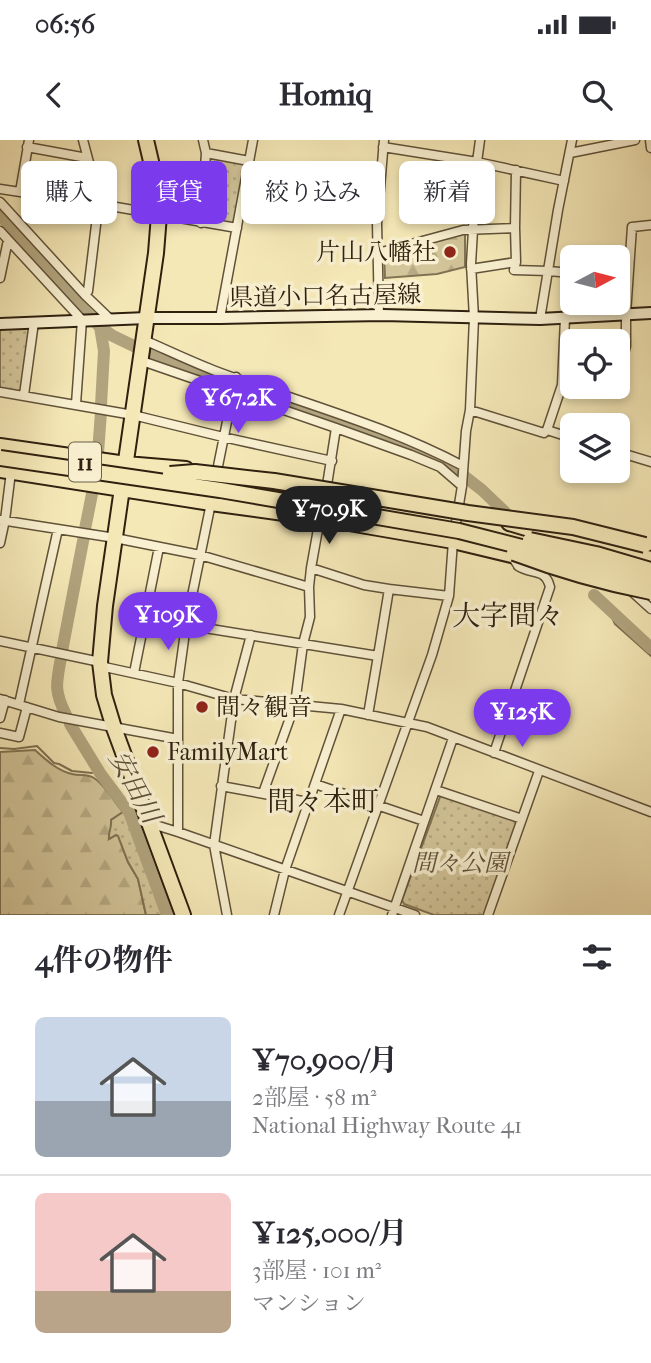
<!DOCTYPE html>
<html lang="ja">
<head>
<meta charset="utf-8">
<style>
  :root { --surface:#fff; --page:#f7f7f7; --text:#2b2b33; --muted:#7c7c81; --line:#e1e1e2; --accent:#7c3aed }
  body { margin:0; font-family:"IM FELL French Canon","Noto Serif JP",serif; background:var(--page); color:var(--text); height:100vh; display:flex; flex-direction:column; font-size:26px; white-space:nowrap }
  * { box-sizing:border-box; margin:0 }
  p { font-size:23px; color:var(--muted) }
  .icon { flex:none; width:38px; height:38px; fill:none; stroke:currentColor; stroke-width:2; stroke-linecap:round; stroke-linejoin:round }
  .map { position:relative; height:775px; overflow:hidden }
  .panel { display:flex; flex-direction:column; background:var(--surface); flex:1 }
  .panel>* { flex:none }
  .guide { position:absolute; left:21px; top:21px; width:609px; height:63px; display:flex; gap:14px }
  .needle { width:46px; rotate:83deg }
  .controls { position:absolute; left:560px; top:105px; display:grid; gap:14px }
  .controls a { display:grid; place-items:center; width:70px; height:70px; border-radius:10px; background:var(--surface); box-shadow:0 4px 10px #0003; font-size:35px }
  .price { position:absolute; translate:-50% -60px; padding:0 16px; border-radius:24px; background:var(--accent); color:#fff; font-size:23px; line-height:46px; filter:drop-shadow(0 2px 4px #0008) }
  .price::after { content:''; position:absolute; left:50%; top:42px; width:21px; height:16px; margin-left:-10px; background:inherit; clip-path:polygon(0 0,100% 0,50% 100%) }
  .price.current { background:#222; color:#fff }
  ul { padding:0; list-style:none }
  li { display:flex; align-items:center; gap:21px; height:175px; padding:0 35px }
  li+li { border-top:2px solid var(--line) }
  li span { display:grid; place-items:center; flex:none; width:196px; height:140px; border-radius:10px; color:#555 }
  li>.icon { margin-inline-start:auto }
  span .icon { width:84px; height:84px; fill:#fffc; stroke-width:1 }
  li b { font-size:30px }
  h2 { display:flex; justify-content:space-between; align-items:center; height:84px; padding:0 35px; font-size:30px }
  .chip { padding:0 24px; border-radius:10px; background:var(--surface); box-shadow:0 4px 10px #0003; font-size:24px; line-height:63px }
  .chip.current { background:var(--accent); color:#fff }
  .status { display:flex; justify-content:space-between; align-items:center; height:49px; padding:0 35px; background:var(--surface); direction:ltr }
  .status svg { height:19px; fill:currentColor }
  header { display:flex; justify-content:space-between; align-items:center; height:91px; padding:0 35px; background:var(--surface); font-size:32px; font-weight:700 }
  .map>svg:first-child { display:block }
</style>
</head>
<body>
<div class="status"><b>06:56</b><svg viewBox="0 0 49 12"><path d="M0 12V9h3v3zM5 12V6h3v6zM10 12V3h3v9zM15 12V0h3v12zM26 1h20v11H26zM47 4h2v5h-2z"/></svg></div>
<header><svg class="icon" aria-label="back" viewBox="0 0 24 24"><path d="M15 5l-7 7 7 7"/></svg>Homiq<svg class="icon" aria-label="search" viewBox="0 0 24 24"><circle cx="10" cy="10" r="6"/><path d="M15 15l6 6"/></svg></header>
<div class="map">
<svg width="651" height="775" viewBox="0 0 651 775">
  <defs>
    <pattern id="forest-firs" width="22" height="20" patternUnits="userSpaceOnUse" patternTransform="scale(1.75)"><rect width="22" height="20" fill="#d3c69a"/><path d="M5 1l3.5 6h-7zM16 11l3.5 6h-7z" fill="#b5aa84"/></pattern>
    <pattern id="park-dots" width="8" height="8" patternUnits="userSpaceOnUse" patternTransform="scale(1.75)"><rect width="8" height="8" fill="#d3c69a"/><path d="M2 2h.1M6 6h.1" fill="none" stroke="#b5aa84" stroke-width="1.8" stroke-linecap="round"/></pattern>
  </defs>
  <rect width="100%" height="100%" fill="#f5e8b7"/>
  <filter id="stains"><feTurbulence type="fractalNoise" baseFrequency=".00286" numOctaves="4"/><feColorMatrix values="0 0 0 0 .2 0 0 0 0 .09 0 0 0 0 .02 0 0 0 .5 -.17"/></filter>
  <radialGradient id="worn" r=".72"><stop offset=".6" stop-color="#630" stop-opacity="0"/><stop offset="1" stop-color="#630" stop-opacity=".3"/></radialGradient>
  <path fill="url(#forest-firs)" stroke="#807354" stroke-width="2" d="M465,91V127L437,134L385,138L384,112Z
    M35,610C46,620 58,631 72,634C80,636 88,634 94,638C104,644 115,663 123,672L111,680L112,686L109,699L116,695H118L128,722L138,739L146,775H0V612Z"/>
  <path fill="url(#park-dots)" stroke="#807354" stroke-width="2" d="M209,16L246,22L234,84L204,78Z
    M34,182L24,255L0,252V184Z
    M443,655L516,680L520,684L485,775H434L404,764L402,760L440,657Z
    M123,672L126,675L163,775H146L138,739L128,722L118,696L116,695L109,699C108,693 112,687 111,680Z"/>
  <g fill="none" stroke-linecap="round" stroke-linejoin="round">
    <path stroke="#7d6f52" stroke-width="2" d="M607,467L615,484L651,516
      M0,608L14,609L37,606L54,623L59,624L72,631L92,633"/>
    <path stroke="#b1a47e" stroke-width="12" d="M0,75L81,167L100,187L113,196L167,222L328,277L423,314L464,336L482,350L507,374
      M100,187L104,211L101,265
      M98,313L101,272
      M85,389L92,354
      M594,455L651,508
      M62,511L84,396
      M61,518C56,544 54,551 66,575
      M70,584L100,633L129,672L167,775"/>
    <g stroke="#605239" stroke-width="11">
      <path id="street" d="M83,0L99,60L88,151L85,155
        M650,0L651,8
        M27,7L87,18
        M383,7L477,22L564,41
        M206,13L249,21
        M570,13L635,0
        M0,49L99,64L237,88
        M20,52L29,0
        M0,62L85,155L110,179
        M201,83L206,13L203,0
        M515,88L516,30
        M0,91L82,180L76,264
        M378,113L463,90L515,88L516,122
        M471,129L516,122L514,130L548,131L572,133
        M0,138L8,100
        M379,175L377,83L384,0
        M220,178L253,0
        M540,179L558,70L572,0
        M144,200C167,210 190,221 213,230C297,262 384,284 463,326
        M142,221L336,288L411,315L440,327L462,346
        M618,236L626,206V174L632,87L651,85
        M613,247H615
        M0,252L133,275L223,297L332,321
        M24,255L34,182
        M470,270L544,293L547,290L572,298
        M547,290L562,245L565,178
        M618,312L651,322
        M217,331L236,237
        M327,345L336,288
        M0,380L115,398L200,415L309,447L311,428L320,378
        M0,403L5,380L11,332
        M311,428L364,445L389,449L449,456
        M629,449L651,469
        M186,485L378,516L368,575
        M0,501L100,522
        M378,516L389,449
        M100,526L178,543L234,559L341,569L427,587L651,672
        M134,533L159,407
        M0,559L59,577L178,599
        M19,564L58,389
        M0,578L5,560
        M0,593L19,597L27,567
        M494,613L550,447C545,427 531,435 518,426C518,425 512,417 512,416
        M315,644L424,681
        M221,646L308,662
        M436,650L522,679
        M263,653L295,564L303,504L310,477L309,447
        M149,683L178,692L415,775
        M178,692V543L186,485L211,363
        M227,775L214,705L234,559L251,495
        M274,775L285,730L341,569
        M339,775L432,515L449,456L453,401L462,346L466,291L470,270L474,178L471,124L477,22L480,0
        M392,775L453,598
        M488,775L539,631"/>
    </g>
    <g stroke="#2e200f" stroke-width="14">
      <path id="secondary" d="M0,184L147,178H220L383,175L540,179L651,173"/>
    </g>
    <g stroke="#2e200f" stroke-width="18">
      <path id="highway" d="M146,0L157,47L159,75L156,113L105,466L100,522L104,555L114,588L183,775
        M0,306L126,324L186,329
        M0,330L211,363L320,378L453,401L524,418
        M509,383L563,399L651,419"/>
    </g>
    <use href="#street" stroke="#f8f0d0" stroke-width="8"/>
    <use href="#secondary" stroke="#f8f0d0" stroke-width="10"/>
    <use href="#highway" stroke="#f5e8b7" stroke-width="14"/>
    <g stroke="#2e200f" stroke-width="18" stroke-linecap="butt">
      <path id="highway-bridge" d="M0,318L220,350L459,391L651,440
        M170,334L195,332L274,341L468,373L573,387L645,405
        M530,400L596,414L651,430
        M514,413C559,430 604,443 651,452"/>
    </g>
    <use href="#highway-bridge" stroke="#f5e8b7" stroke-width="14"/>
  </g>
  <g fill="#8f2418" stroke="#f8f0d0" stroke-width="2.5">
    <circle cx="450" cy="112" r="7"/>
    <circle cx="202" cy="567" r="7"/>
    <circle cx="153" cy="612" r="7"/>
  </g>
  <g text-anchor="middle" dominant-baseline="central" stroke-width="7" stroke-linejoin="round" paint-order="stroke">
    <rect fill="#f8f0d0" stroke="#6b5e49" stroke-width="2" x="69" y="302.5" width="32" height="39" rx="5"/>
    <g font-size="23" font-weight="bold" fill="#2e200f">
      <text x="85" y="322">11</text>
    </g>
    <g font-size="24" fill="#2e200f" stroke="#f8f0d0" text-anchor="start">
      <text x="436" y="112" text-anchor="end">片山八幡社</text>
      <text x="216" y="567">間々観音</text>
      <text x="167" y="612">FamilyMart</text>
    </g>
    <g font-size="24" fill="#2e200f" stroke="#f8f0d0">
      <text transform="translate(325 156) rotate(-1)">県道小口名古屋線</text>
    </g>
    <g font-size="24" font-style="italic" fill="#605239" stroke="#f8f0d0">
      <text x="460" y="723">間々公園</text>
    </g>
    <g font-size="26" font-style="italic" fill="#5c4e36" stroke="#f8f0d0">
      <text transform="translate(135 647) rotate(61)">安田川</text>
    </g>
    <g font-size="28" fill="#2e200f" stroke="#f8f0d0">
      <text x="508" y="475">大字間々</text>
      <text x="323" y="661">間々本町</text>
    </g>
  </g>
  <rect width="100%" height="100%" filter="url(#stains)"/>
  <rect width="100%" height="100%" fill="url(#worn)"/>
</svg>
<div class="controls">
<a><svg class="needle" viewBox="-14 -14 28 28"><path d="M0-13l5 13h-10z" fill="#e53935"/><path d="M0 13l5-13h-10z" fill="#7c7c81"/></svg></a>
<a><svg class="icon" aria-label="locate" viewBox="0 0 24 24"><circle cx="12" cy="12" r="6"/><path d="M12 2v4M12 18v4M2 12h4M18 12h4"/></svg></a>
<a><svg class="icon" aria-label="layers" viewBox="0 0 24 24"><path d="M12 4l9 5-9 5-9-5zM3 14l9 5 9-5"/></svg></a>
</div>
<b class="price" style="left:238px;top:295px">¥67.2K</b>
<b class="price current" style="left:329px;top:406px">¥70.9K</b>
<b class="price" style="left:168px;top:512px">¥109K</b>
<b class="price" style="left:522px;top:609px">¥125K</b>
<div class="guide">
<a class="chip">購入</a>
<a class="chip current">賃貸</a>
<a class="chip">絞り込み</a>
<a class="chip">新着</a>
</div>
</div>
<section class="panel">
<h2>4件の物件<svg class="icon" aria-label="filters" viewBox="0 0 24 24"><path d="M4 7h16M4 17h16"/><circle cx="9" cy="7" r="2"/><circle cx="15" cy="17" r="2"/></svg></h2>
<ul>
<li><span style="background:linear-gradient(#c9d6e8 60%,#9aa5b1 0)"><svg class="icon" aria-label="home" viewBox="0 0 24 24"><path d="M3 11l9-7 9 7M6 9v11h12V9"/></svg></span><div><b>¥70,900/月</b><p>2部屋 · 58 m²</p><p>National Highway Route 41</p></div></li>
<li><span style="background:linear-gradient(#f6c9c9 70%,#b9a48a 0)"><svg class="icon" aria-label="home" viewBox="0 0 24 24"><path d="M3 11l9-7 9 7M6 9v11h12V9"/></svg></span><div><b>¥125,000/月</b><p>3部屋 · 101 m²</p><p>マンション</p></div></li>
</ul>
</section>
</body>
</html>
